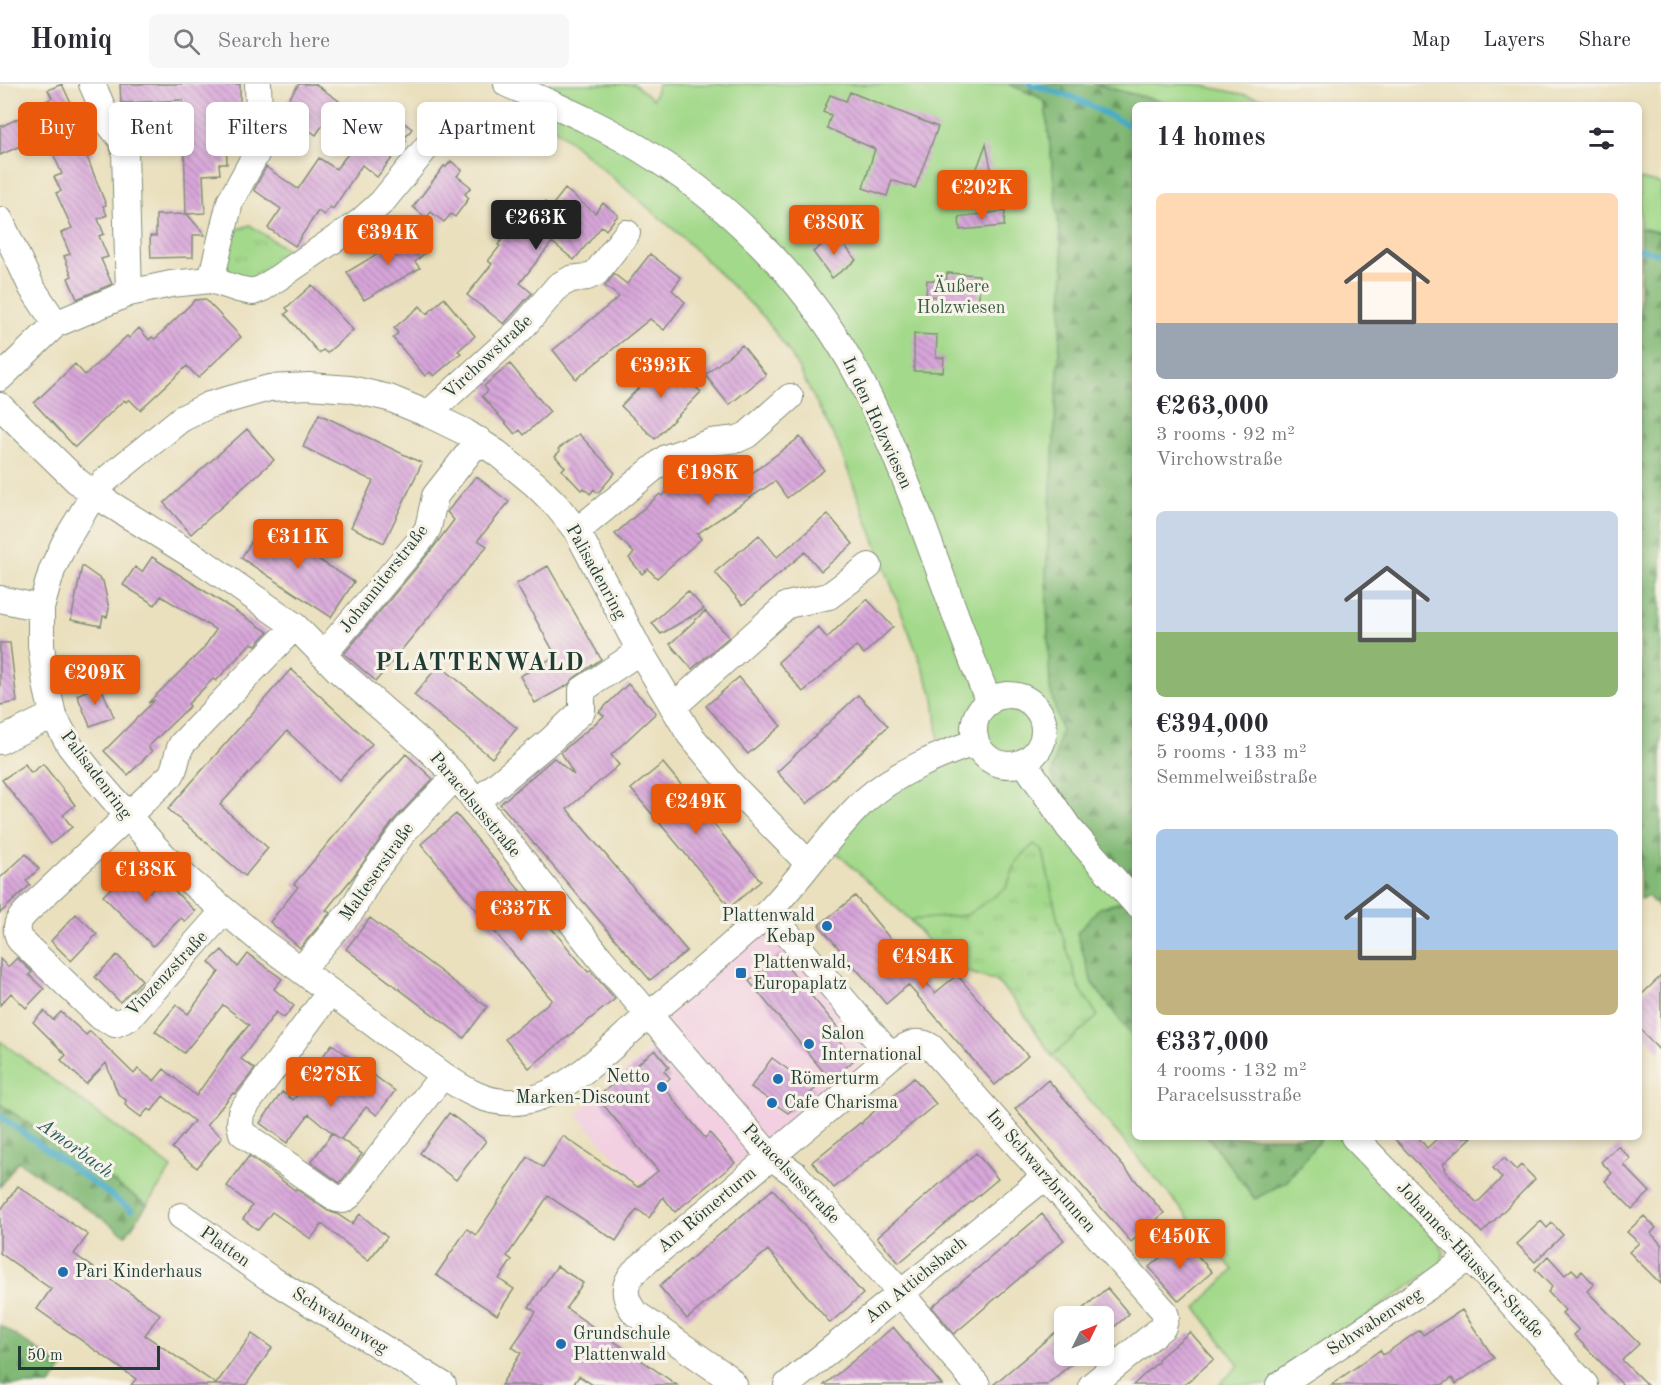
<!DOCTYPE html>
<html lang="en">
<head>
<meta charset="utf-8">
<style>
  :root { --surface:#fff; --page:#f7f7f7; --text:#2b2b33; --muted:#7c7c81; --line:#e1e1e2; --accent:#ea580c }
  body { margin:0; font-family:"Old Standard TT",serif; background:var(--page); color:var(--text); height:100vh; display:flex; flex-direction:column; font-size:22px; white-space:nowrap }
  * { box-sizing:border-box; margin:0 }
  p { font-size:20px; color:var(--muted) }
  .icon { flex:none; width:33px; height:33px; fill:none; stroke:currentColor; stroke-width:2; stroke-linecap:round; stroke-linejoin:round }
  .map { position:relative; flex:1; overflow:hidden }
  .drawer { position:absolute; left:1132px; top:18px; width:510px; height:1038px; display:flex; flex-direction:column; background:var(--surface); border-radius:9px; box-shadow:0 3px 9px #0003 }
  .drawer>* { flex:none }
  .banner { position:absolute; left:18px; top:18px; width:570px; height:54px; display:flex; gap:12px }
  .needle { width:39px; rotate:47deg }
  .tools { position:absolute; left:1054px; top:1222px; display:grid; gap:12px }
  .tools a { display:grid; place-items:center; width:60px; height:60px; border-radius:9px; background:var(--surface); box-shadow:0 3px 9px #0003; font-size:30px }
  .scale { position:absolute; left:18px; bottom:15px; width:142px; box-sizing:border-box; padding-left:6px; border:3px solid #1f3d34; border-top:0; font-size:16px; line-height:21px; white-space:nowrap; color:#1f3d34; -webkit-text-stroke:4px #f7f3e8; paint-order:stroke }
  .price { position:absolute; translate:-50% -51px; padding:0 14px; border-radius:6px; background:var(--accent); color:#fff; font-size:20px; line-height:39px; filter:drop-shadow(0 2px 3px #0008) }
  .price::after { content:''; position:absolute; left:50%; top:36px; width:18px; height:14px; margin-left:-9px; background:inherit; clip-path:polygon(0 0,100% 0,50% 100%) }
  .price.on { background:#222; color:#fff }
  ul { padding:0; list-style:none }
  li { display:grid; align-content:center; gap:12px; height:318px; padding:0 24px }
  li span { display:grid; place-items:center; height:186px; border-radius:9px; color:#555 }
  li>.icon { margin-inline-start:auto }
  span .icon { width:108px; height:108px; fill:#fffc; stroke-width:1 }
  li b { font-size:26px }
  h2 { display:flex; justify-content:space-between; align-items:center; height:72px; padding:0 24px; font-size:26px }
  .pill { padding:0 21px; border-radius:9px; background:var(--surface); box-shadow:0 3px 9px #0003; font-size:21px; line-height:54px }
  .pill.on { background:var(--accent); color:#fff }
  header { display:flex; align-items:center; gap:36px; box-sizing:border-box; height:84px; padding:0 30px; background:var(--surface); border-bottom:2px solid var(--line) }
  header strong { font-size:28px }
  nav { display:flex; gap:33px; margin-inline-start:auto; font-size:21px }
  .search { width:420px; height:54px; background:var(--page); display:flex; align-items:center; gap:15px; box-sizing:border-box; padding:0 21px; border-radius:9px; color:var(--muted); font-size:22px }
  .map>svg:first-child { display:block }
</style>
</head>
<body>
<header>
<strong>Homiq</strong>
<div class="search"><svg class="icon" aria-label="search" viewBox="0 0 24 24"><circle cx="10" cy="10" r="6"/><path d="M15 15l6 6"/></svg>Search here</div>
<nav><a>Map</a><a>Layers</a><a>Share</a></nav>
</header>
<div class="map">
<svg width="1661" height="1301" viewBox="0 0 1661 1301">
  <defs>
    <pattern id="forest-firs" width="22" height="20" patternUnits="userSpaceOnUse" patternTransform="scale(1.5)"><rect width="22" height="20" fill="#82b976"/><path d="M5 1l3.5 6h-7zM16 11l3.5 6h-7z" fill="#6a9862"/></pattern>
    <pattern id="park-tufts" width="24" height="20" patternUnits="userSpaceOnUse" patternTransform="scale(1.5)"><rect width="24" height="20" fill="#a3d98a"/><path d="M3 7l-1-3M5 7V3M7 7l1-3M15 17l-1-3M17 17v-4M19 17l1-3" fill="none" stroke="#8cbb78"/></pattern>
    <pattern id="building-back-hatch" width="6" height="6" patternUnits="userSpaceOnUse" patternTransform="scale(1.5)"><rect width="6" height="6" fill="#d8a6da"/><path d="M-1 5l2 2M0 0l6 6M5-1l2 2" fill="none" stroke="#af88b2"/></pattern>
  </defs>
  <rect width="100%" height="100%" fill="#f7f3e8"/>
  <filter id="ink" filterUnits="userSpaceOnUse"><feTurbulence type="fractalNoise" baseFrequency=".0167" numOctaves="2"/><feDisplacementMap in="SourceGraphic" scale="12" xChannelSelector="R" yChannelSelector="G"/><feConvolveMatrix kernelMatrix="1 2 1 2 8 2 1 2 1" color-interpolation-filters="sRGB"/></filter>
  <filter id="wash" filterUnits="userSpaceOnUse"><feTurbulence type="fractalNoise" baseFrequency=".008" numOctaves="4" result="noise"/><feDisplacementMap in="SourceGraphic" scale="24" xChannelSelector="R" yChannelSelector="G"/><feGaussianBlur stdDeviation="1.35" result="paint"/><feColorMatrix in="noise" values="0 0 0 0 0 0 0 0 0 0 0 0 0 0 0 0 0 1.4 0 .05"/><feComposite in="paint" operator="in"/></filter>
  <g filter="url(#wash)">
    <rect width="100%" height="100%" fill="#eae0be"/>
    <path fill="#f2cfe1" d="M763,846L777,849L875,969L675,1130L651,1103L632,1092L576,1030L662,956L670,929Z"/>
    <path fill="#a3d98a" stroke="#618b5f" stroke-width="1.5" d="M503,0H634L653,15L658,0H1008L1037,12L1045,18L1064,187L1046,491L1050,605L1061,646L1052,689L1135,814L1099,824L1092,899L1135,956L1136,1053H1208L1255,1115L1287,1097L1322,1053H1345L1437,1150L1444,1169L1442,1179L1270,1301H1219L1239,1281L1196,1224L1233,1186L1052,972L1017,919L996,897L949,882L910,836L826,759L921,671L939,658L934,614L838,360L790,269L764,233L680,151Z
      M1094,0H1195L1292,21H1174Z
      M1640,95L1661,100V149L1640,144Z
      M0,957L172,1084L147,1121L0,1020Z"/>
    <path fill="url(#forest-firs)" stroke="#507b55" stroke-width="1.5" d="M1008,0H1094L1174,21H1136L1135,956L1092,899L1077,849L1099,824L1135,815L1061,724L1052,689L1061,646L1050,605L1046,491L1064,187L1045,18L1037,12Z
      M1640,144L1661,149V827L1648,812L1640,815Z
      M0,1020L147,1121L126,1151L18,1077L0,1103Z
      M1208,1053H1322L1287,1097L1255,1115Z
      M0,1241L63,1284L50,1301H0Z"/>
    <path fill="url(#park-tufts)" stroke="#618b5f" stroke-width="1.5" d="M250,141L290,168V171L253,199C246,196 235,193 229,188C221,180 234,154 237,145Z
      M1034,760L1043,767L1058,837L1079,903L1098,932L1052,972L1017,919L996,897L949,882L910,836L967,831L1006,804L1017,777Z"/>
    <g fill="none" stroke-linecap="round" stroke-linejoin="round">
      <path stroke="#49acc9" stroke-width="6" d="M1030,0L1075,14L1136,45
        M1640,165L1661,170
        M0,1032L131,1126"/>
    </g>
    <g id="blocks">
      <path fill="url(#building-back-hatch)" d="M62,0L91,63L93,70L87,73L106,121L103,122L107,131L98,135L104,150L99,152L108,173L101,175L112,200L77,215L68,194L72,192L64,172L70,170L61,149L72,144L56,109L61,107L54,93L62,90L45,51L0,71V43L34,27L32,23L52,14L48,6Z
        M120,0H240V25L221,26L223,55H226L227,80H219L220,90L203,91L205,129L186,130L183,16L121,19Z
        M299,0H315L339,17L316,51L281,26Z
        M850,8L938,43L915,104L892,96L887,112L863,104L875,65L827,44L831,31L823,28L830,11L846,17Z
        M377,33L391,45L399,35L412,45L404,55L406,57L377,93L362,81L333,125L330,123L324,131L318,127L295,162L268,144L281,125L254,106L266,83L298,105L319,74L336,85Z
        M986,60L995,104L973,95Z
        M451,77L462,86L457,92L471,103L465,110L469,114L455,133L451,130L444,138L431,128L426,134L413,123L444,82L446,83Z
        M565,105L595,129L603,119L618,131L606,146L602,142L574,176L552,158L520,199L532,209L504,240L467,211L492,180L488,177L500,162L498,161L521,131L529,137L545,118L551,123Z
        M1005,127L1004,142L960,146L959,133Z
        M187,130L205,151H193V173L151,174L150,152H156V131Z
        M414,148L426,168L415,178L420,184L364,216L347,188Z
        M836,150L856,176L832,194L813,168Z
        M650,170L681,194L672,206L685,218L664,246L650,235L576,295L553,266L619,213L605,202L614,190L627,200Z
        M947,189L979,191V219L943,216V213L926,212L927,196L946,198Z
        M312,201L353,246L327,269L323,266L319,269L285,230L289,227L286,224Z
        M444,214L475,252L458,267L461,269L434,292L430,288L425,292L393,254L398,249L394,244L420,222L427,230Z
        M205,215L241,253L198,294L187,282L140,326L129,315L126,318L124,316L75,363L34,319L75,280L85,291L127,252L129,254L139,244L149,256L152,253L155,255L195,216Z
        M914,250L937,251L936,273L944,274L943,288L914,287Z
        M742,261L766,291L729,321L705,291Z
        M667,275L701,308L655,355L621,322Z
        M510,280L550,328L524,351L520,346L515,350L482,312L488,307L484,302Z
        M319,330L422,379L384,459L351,443L373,397L303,363Z
        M247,345L274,376L191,450L164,419Z
        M579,350L615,389L598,409L594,405L590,410L584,404L581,406L562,386L565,383L555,372L560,367L558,365Z
        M800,353L824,386L787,414L775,397L697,450L701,455L657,494L648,485L642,490L629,474L634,469L615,450L660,410L662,412L691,388L692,390L708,378L721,395L740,382L748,392Z
        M476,392L509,418L478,456L487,462L376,597L344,570L433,464L454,436L447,428Z
        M828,430L853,460L821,487L805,468L743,521L715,488L759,451L777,473Z
        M263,440L354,498L331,533L241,474Z
        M152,473L268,548L256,561L251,559L216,597L213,595L188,620L190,622L148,663L152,667L128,691L104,667L155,616L148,619L203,565L216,546L161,512L155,521L123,501L135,483L142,488Z
        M82,482L103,497L109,525L107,533L103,532L101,542L71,536Z
        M548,482L601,575L574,594L568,601L535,619L520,592L556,572L516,500Z
        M688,507L704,525L661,550L652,539Z
        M867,515L893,543L864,570L856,562L803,608L778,578L818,543L827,554Z
        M705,527L729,553L692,585L670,560Z
        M0,559H10L17,618L0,621Z
        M439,581L517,644L492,674L414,611Z
        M291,585L372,660L339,696L287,647L220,721L268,764L245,792L168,725Z
        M739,593L781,642L748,670L706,622Z
        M628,600L656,629L611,671L619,681L567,725L687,867L650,896L500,720L554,674L574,691L561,668L604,632L599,628Z
        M100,601L114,633L90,642L77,611Z
        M858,611L888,642L807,720L777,688Z
        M406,670L433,695L394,736L353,793L326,826L330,829L300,864L270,838L298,803L294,800L364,716Z
        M663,679L761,797L730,823L631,705Z
        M25,680L31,689L43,680L75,721L63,731L72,743L51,760L2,696Z
        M456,730L588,888L590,886L615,915L529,984L505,955L552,916L421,760Z
        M26,770L39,785L26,797L30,801L0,829V794Z
        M119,772L131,784L129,786L150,808L162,795L195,827L185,837L181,834L153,862L103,812L119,796L107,784Z
        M855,812L935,909L957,891L1028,972L995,1001L908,901L886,920L819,841Z
        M76,830L97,850L71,877L51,857Z
        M370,834L487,923L464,954L346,865Z
        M222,866L238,883L248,870L282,895L274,905L294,922L284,934L276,928L241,975L255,985L235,1010L233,1009L207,1041L222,1053L197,1084L172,1064L194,1037L163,1012L152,1027L148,1025L141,1033L125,1021L126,1016L118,1010L106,979L86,1000L61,976L66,971L33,938L44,927L53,936L61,928L86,951L90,947L134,990L138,985L154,997L164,985L196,1012L229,965L249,941L223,921L184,969L155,947L176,921L188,930L219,888L209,878Z
        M780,870L789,885L839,945L833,950L855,975L831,997L749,897Z
        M117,871L142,896L120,918L95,893Z
        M17,874L32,888L29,891L44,905L26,924L11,909L0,921V875L8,883Z
        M1661,892V968L1640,945V912Z
        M332,960L395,1007L377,1031L366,1023L341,1055L362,1070L340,1099L311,1078L332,1049L340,1055L309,1030L287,1059L260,1039L282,1008L293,1016L316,986L314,984Z
        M655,966L669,983L664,987L670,994L662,1001L705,1054L710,1049L735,1079L675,1128L663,1113L649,1134L637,1125L616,1157L548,1112L507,1172L512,1176L499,1195L514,1205L497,1231L436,1191L467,1145L476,1151L528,1073L543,1083L563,1052L638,1103L658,1087L597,1013Z
        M772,974L815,1005L788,1029L751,1003Z
        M914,994L936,1020L834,1104L812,1078L860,1039L862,1040L863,1037Z
        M1048,996L1164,1129L1131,1158L1015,1025Z
        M449,1029L486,1057L456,1096L420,1069Z
        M1393,1053H1418L1427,1064L1439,1053H1472L1443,1080L1446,1084L1444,1085L1477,1119L1502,1094L1493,1084L1504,1074L1516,1086L1521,1081L1535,1095L1482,1149Z
        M1618,1062L1631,1075L1624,1081L1650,1108L1632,1125L1605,1097L1612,1089L1601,1078Z
        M976,1069L998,1095L899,1179L877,1153Z
        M249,1072L295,1106L296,1105L328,1127L337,1130L352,1140L360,1130L387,1153L368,1177L322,1140L311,1155L272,1128L258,1146L243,1135L252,1122L227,1102Z
        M18,1102L88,1151L74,1170L160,1230L145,1251L216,1300L252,1250L272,1264L246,1301H131L136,1295L37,1225L51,1205L0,1169V1127Z
        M773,1105L863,1210L830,1239L768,1166L687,1235L659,1202Z
        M1042,1130L1064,1156L954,1250L932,1223Z
        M1644,1132L1656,1144L1651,1149L1661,1160V1200L1629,1168L1639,1159L1627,1148Z
        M1541,1137L1547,1144L1552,1139L1563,1151L1535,1178L1517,1160Z
        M1182,1154L1212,1188L1179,1217L1149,1183Z
        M1548,1172L1565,1191L1572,1185L1578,1191L1582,1187L1594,1200L1587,1207L1639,1260L1622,1276L1647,1301H1623L1574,1251L1579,1246L1562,1229L1565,1226L1548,1208L1552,1203L1535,1185Z
        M557,1182L583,1199L566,1224L677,1301H593L579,1292L573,1301H501L521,1269L512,1263L536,1228L529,1223Z
        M1107,1204L1129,1230L1104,1252V1233H1073Z
        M1462,1226L1494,1274L1456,1300L1452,1294L1442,1301H1331L1380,1266L1383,1271L1420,1246L1423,1251Z
        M1065,1240V1272H1081L1046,1301H993Z
        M893,1243L942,1301H824L859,1272Z
        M1190,1248L1214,1275L1184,1301H1133L1159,1277L1158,1275Z"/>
    </g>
  </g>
  <g filter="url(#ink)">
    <use href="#blocks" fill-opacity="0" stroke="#848e79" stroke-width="1.5"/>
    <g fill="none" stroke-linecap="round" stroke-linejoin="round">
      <g stroke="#848e79" stroke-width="28">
        <path id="minor" d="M92,0L110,41L122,56L125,68L129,209
          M507,0C557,22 607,43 653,73C739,127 814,207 861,297C914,400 945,512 989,618
          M0,136L32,204L56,240
          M211,196L230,118L256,70L260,52L258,0
          M0,294L56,240L129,209L171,200L211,196L238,205L253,208L263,204L360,138L382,118L430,59
          M0,322L77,397L94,410L203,478L295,542L337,585L426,663L456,692L600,874L771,1073L795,1090L900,1208L977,1301
          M428,330L522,244L558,202L571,195L587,193L596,189L627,149
          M577,447L666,374L711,358L738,355L747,351L790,313
          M0,515L41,524
          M323,571L422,454L428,444L435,412L479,356
          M974 646a35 35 0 1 1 70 0a35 35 0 1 1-70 0Z
          M673,623L787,521L829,512L869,482
          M0,657L53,631
          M1024,678L1069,744L1136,820
          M476,718L551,656L582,627V606L640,567
          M809,780L730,699L690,651L640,567L577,447L556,421L536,401L497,369L465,348L428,330L389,314L350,305L309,302L269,304L209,321L181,335L107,395L94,410L65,458L52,486L41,524V561L46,600L53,631L70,662L96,695L156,764L187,795L260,856L443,991C464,1006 487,1020 514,1018C524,1018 539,1014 549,1009C586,991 617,957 649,931C678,907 707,883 736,857C747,847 759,838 769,827C803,792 829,750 864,717C895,689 937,672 976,658
          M224,827L129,934L115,940L101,933L20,856C13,843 18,836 27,827L171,691C177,681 176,670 182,660L295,542
          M769,828L891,972
          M301,886L352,826L371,792L406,745L456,692
          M330,908L241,1028L240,1040L242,1049L337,1115L343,1116L349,1112L443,991
          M1354,1053L1465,1168L1585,1301
          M181,1132L268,1193L443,1301
          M734,1301L727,1293L635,1229C624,1215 622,1202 634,1188L891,972C905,963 915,953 931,963L1164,1227L1166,1232L1163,1243L1092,1301
          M787,1301L1046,1092
          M1279,1301L1428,1203L1469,1173"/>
      </g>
      <use href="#minor" stroke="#fff" stroke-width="26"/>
    </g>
  </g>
  <g fill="#1f6fb2" stroke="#f7f3e8" stroke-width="2">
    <circle cx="827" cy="842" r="6"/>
    <rect x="735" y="883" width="12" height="12" rx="3"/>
    <circle cx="809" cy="960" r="6"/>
    <circle cx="778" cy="995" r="6"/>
    <circle cx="662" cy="1003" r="6"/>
    <circle cx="772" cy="1019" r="6"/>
    <circle cx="63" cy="1188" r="6"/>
    <circle cx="561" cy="1260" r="6"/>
  </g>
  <g text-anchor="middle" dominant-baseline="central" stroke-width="6" stroke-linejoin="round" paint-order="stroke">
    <g font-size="18" fill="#395c45" stroke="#f7f3e8">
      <text x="961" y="203">Äußere<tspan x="961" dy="21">Holzwiesen</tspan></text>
    </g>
    <g font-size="18" fill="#1f3d34" stroke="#f7f3e8">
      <text transform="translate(488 273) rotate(-43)">Virchowstraße</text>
      <text transform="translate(877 339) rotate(65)">In den Holzwiesen</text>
      <text transform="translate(596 488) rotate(61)">Palisadenring</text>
      <text transform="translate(384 495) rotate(-52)">Johanniterstraße</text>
      <text transform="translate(96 691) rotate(53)">Palisadenring</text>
      <text transform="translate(475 721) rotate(50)">Paracelsusstraße</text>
      <text transform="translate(377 788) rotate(-55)">Malteserstraße</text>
      <text transform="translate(167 890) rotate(-47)">Vinzenzstraße</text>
      <text transform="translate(1041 1087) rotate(49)">Im Schwarzbrunnen</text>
      <text transform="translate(791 1090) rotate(46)">Paracelsusstraße</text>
      <text transform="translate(707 1126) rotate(-40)">Am Römerturm</text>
      <text transform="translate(225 1163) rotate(35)">Platten</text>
      <text transform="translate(1470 1176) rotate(47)">Johannes-Häussler-Straße</text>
      <text transform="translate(916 1196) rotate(-39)">Am Attichsbach</text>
      <text transform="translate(340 1237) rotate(32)">Schwabenweg</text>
      <text transform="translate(1375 1238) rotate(-33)">Schwabenweg</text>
    </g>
    <g font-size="18" fill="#1f3d34" stroke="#f7f3e8" text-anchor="start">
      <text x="815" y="832" text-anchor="end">Plattenwald<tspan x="815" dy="21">Kebap</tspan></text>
      <text x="753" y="879">Plattenwald,<tspan x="753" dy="21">Europaplatz</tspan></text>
      <text x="821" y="950">Salon<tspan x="821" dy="21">International</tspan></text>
      <text x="650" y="993" text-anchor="end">Netto<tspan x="650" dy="21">Marken-Discount</tspan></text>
      <text x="790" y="995">Römerturm</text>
      <text x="784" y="1019">Cafe Charisma</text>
      <text x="75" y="1188">Pari Kinderhaus</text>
      <text x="573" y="1250">Grundschule<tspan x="573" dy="21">Plattenwald</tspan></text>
    </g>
    <g font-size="20" font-style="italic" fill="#2c5e61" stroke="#f7f3e8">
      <text transform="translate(75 1065) rotate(36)">Amorbach</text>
    </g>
    <g font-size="24" font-weight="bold" letter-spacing="1.5" fill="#1f3d34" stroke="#f7f3e8">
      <text x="480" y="580">PLATTENWALD</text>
    </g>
  </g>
</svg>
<div class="tools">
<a><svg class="needle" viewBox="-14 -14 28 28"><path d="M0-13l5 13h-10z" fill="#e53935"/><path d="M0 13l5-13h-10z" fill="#7c7c81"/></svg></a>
</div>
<div class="scale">50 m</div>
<b class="price" style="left:982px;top:137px">€202K</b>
<b class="price on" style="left:536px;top:167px">€263K</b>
<b class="price" style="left:834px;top:172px">€380K</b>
<b class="price" style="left:388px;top:182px">€394K</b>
<b class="price" style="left:661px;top:315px">€393K</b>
<b class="price" style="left:708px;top:422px">€198K</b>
<b class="price" style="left:298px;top:486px">€311K</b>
<b class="price" style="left:95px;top:622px">€209K</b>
<b class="price" style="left:696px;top:751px">€249K</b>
<b class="price" style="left:146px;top:819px">€138K</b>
<b class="price" style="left:521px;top:858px">€337K</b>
<b class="price" style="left:923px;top:906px">€484K</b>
<b class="price" style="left:331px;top:1024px">€278K</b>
<b class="price" style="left:1180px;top:1186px">€450K</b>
<div class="banner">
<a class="pill on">Buy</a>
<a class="pill">Rent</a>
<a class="pill">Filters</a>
<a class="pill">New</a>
<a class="pill">Apartment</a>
</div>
<section class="drawer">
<h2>14 homes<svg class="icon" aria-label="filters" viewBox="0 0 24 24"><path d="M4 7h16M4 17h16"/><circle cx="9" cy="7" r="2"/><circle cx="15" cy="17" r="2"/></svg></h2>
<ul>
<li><span style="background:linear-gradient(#ffd9b3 70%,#9aa5b1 0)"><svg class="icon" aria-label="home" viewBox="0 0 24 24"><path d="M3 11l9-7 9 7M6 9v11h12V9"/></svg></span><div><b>€263,000</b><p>3 rooms · 92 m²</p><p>Virchowstraße</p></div></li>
<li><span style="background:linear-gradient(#c9d6e8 65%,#8fb573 0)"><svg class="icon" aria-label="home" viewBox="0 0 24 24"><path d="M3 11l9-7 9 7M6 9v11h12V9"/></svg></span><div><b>€394,000</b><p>5 rooms · 133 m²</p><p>Semmelweißstraße</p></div></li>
<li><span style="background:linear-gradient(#a9c7e8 65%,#c2b280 0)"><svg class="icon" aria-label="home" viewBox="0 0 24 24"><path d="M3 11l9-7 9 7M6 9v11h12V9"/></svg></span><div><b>€337,000</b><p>4 rooms · 132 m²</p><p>Paracelsusstraße</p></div></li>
</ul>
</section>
</div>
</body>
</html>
